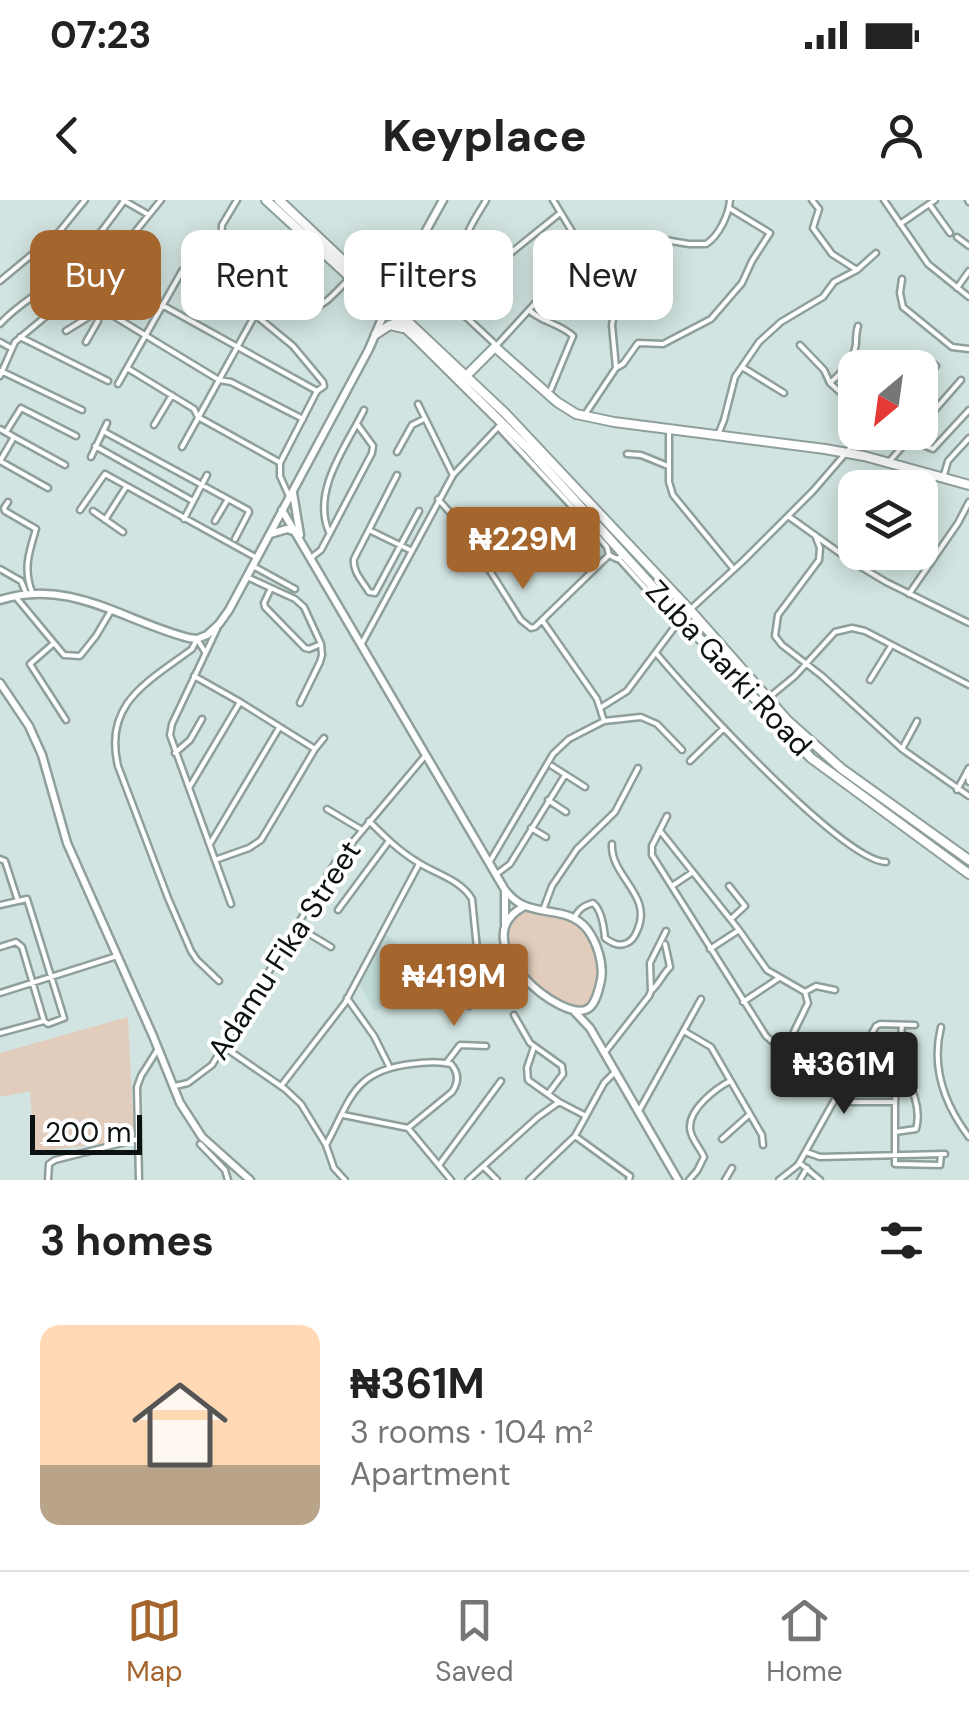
<!DOCTYPE html>
<html lang="en">
<head>
<meta charset="utf-8">
<style>
  :root { --surface:#fff; --page:#f6f6f6; --text:#222; --muted:#767676; --line:#e0e0e0; --accent:#a5662d }
  body { margin:0; font-family:"DM Sans",sans-serif; background:var(--page); color:var(--text); height:100vh; display:flex; flex-direction:column; font-size:38px; white-space:nowrap }
  * { box-sizing:border-box; margin:0 }
  p { font-size:32px; color:var(--muted) }
  .icon { flex:none; width:55px; height:55px; fill:none; stroke:currentColor; stroke-width:2; stroke-linecap:round; stroke-linejoin:round }
  .map { position:relative; height:980px; overflow:hidden }
  .drawer { display:flex; flex-direction:column; background:var(--surface); flex:1 }
  .drawer>* { flex:none }
  .hud { position:absolute; left:30px; top:30px; width:910px; height:90px; display:flex; gap:20px }
  .needle { width:65px; rotate:209deg }
  .buttons { position:absolute; left:838px; top:150px; display:grid; gap:20px }
  .buttons a { display:grid; place-items:center; width:100px; height:100px; border-radius:20px; background:var(--surface); box-shadow:0 5px 25px #0003; font-size:50px }
  .scale { position:absolute; left:30px; bottom:25px; width:112px; box-sizing:border-box; padding-left:10px; border:5px solid #0c1211; border-top:0; font-size:28px; line-height:35px; white-space:nowrap; color:#0c1211; -webkit-text-stroke:8px #fff; paint-order:stroke }
  .price { position:absolute; translate:-50% -85px; padding:0 22px; border-radius:10px; background:var(--accent); color:#fff; font-size:32px; line-height:65px; filter:drop-shadow(0 2px 5px #0008) }
  .price::after { content:''; position:absolute; left:50%; top:60px; width:30px; height:22px; margin-left:-15px; background:inherit; clip-path:polygon(0 0,100% 0,50% 100%) }
  .price.current { background:#222; color:#fff }
  ul { padding:0; list-style:none }
  li { display:flex; align-items:center; gap:30px; height:250px; padding:0 40px }
  li span { display:grid; place-items:center; flex:none; width:280px; height:200px; border-radius:20px; color:#555 }
  li>.icon { margin-inline-start:auto }
  span .icon { width:120px; height:120px; fill:#fffc; stroke-width:1 }
  li b { font-size:42px }
  h2 { display:flex; justify-content:space-between; align-items:center; height:120px; padding:0 40px; font-size:42px }
  .tag { padding:0 35px; border-radius:20px; background:var(--surface); box-shadow:0 5px 25px #0003; font-size:35px; line-height:90px }
  .tag.current { background:var(--accent); color:#fff }
  .status { display:flex; justify-content:space-between; align-items:center; height:70px; padding:0 50px; background:var(--surface); direction:ltr }
  .status svg { height:28px; fill:currentColor }
  header { display:flex; justify-content:space-between; align-items:center; height:130px; padding:0 40px; background:var(--surface); font-size:45px; font-weight:800 }
  .tab-bar { display:flex; justify-content:space-around; align-items:center; height:140px; border-top:2px solid var(--line); background:var(--surface); font-size:28px; color:var(--muted) }
  .tab-bar a { display:grid; justify-items:center; gap:5px }
  .tab-bar .current { color:var(--accent) }
  .map>svg:first-child { display:block }
</style>
</head>
<body>
<div class="status"><b>07:23</b><svg viewBox="0 0 49 12"><path d="M0 12V9h3v3zM5 12V6h3v6zM10 12V3h3v9zM15 12V0h3v12zM26 1h20v11H26zM47 4h2v5h-2z"/></svg></div>
<header><svg class="icon" aria-label="back" viewBox="0 0 24 24"><path d="M15 5l-7 7 7 7"/></svg>Keyplace<svg class="icon" aria-label="person" viewBox="0 0 24 24"><circle cx="12" cy="8" r="4"/><path d="M4 21q1-7 8-7t8 7"/></svg></header>
<div class="map">
<svg width="969" height="980" viewBox="0 0 969 980">
  <rect width="100%" height="100%" fill="#d2e4e1"/>
  <path fill="#c0dbd6" d="M385,734L407,751L426,789L374,811L358,782Z"/>
  <path fill="#e2ccbc" d="M520,710C534,712 553,712 566,718C585,726 598,750 599,770C600,783 593,796 588,807L573,809L538,789L523,777L510,755L505,732L509,722Z
    M128,817L134,940L34,952L30,891L0,897V853Z"/>
  <g fill="none" stroke-linecap="round" stroke-linejoin="round">
    <g stroke="#8e9f9c" stroke-width="9">
      <path id="minor" d="M123,0L149,15
        M237,0L222,25L221,42C232,56 295,109 312,108C326,106 339,88 350,78
        M553,0L573,33L597,55L611,51L635,35L689,44H706C719,36 729,14 730,0
        M884,0L928,64L969,97
        M968,0L969,2
        M930,5L950,33
        M900,24L935,0
        M957,37L969,46
        M857,70L876,53
        M485,73C480,67 472,61 468,54C458,39 479,14 486,0
        M902,79L900,93L903,107L952,147L969,149
        M0,81L59,32L85,0
        M82,86L107,112L141,83
        M957,88L969,71
        M162,105L317,191
        M529,110C541,122 561,124 573,136L551,189
        M0,124C18,104 42,92 62,74C87,52 105,27 124,1
        M66,131L95,113L107,112L219,180L231,182L303,219
        M20,137L108,181
        M0,142L11,148
        M86,142L98,121L95,113
        M495,144L450,102L559,14
        M497,145L549,88L591,52
        M800,145L824,170L830,183L852,203L855,210
        M742,167L784,193
        M127,168L194,209L198,217L279,262
        M616,168L623,164L638,143L663,144L711,119L742,83L752,61L770,33L729,8
        M912,168L924,156L936,166L920,187
        M1,171L82,210
        M0,176L15,142L110,63L161,0
        M830,183C841,174 854,159 856,144C856,138 856,132 858,126
        M118,184L182,71L189,65L197,67L293,146L323,182L324,186L317,191L280,263V276L288,294
        M418,204L453,275
        M584,216L616,168L612,125L618,94L654,58L661,38
        M154,225L172,195
        M498,227L576,311L607,347L609,355
        M920,227L961,180
        M0,229L14,237
        M669,229V282L673,295L732,367
        M103,231L248,310L249,312L235,339
        M6,232L21,208L76,236
        M718,235L724,220L735,177L759,142L781,122L823,97L834,82L857,70L832,54L813,28L819,9L812,0
        M912,236L923,245L933,249L969,210
        M95,246L193,301
        M182,247L255,115
        M397,252L412,225L424,219
        M627,254L641,255L668,266
        M91,257L107,223
        M0,261L14,237L65,265
        M0,261L48,288
        M888,263L915,232
        M397,275L354,359C352,371 363,382 369,392L375,393L419,311
        M943,278L948,261L969,238
        M438,299L461,325L521,420L531,428L535,427L609,355L617,359L624,355
        M8,302L4,308L5,311L36,329C29,352 23,369 32,392
        M80,310L105,274L257,358
        M93,311L123,332
        M788,316L851,361L886,382L969,423
        M184,319L207,275
        M105,320L126,287
        M215,321L228,299
        M369,330L410,350
        M329,332C311,291 347,245 364,210
        M815,335L820,348L819,360L778,415L775,436L782,445L822,476L902,549
        M312,357L321,350L372,253L373,246L357,224
        M618,358L656,400L665,399
        M253,366L295,389
        M0,369L21,381L26,393
        M247,377L295,399L304,407L321,444L322,455L320,462L300,503
        M271,388L264,403L265,407L305,448L309,449L321,444
        M909,394L958,323L969,302
        M15,396L64,455L80,456L96,436L112,409
        M542,420L597,499L604,521L641,517L657,524L682,550
        M217,429L172,524L170,535L231,704
        M54,443L30,464L66,520
        M361,445L453,275L502,223
        M205,452L197,439L192,449C148,482 103,503 118,566L168,698L191,751L197,760L219,781
        M656,453C689,493 842,661 886,662
        M194,476L240,502L315,549L324,538
        M870,480L891,446
        M767,499L795,476L835,432L852,428L865,431L969,485
        M600,508L627,491L682,417L744,360L813,291L864,232
        M917,521L902,549L969,596
        M175,553L190,540L202,519
        M690,561L724,528
        M552,566L585,587
        M967,571L969,582
        M189,588L240,502
        M957,590L969,568
        M548,600L566,612
        M327,609L362,630
        M667,616L652,646V655L766,836L784,852L843,886
        M369,621C385,637 400,652 419,663C436,674 461,680 472,699L479,769L469,806
        M531,628L546,637
        M661,632L739,730L767,770L805,792L808,803L784,852
        M210,644L279,528
        M0,659L5,661L17,698
        M215,660L249,648L261,640L315,549
        M489,663L553,554L569,539L604,521
        M498,673L510,664L565,575
        M672,686L693,672
        M729,686L745,706L731,719
        M0,705L27,699L64,818L48,824L44,821L0,833
        M338,710L389,641
        M543,710L552,686L577,649L615,612L638,568
        M574,718C579,709 583,706 593,703C602,710 604,727 605,738C612,743 619,747 627,743C632,741 635,736 637,731C654,695 610,677 612,644
        M296,726L331,747
        M0,747L16,742L22,747L44,821
        M710,749L739,730
        M651,791C660,783 662,775 670,767L665,744
        M805,792L816,786L835,790
        M0,793L117,756
        M347,798L374,836L389,866
        M743,802L779,778
        M514,815L530,843L562,866L563,874L548,894
        M902,825L895,902V964L940,965L941,954
        M941,827C931,867 945,905 969,937
        M684,831L711,847L762,935L763,945
        M224,847L285,889L301,904L326,945L334,968L345,980
        M534,847L527,868L528,880L559,902L586,916
        M606,851L649,796L651,791L650,763L666,731
        M447,862L460,845L486,846
        M175,886L188,883L212,865L335,663L425,556
        M281,886L345,803L419,664
        M836,898L850,902H895
        M640,909L701,799
        M343,915L408,928L451,980
        M895,932L916,929C921,911 914,882 897,873
        M575,936L630,976L629,980
        M722,939L750,914
        M200,944L225,970L228,980
        M326,945C351,899 353,871 411,864C425,862 438,861 451,864C459,873 459,882 452,892L408,928
        M806,952L820,957L945,954
        M801,964L820,980
        M439,965L501,881
        M484,967L497,980
        M48,980L49,964L55,960L138,939
        M139,980L137,887L141,876L158,849
        M468,980L538,917L559,902
        M529,980L575,936L604,883L614,873
        M689,980L697,971L704,957C701,949 690,938 690,928C689,909 715,889 730,881
        M725,980L732,968
        M779,980L798,965L876,826L880,824L915,825
        M800,980L807,968"/>
    </g>
    <g stroke="#8e9f9c" stroke-width="11">
      <path id="tertiary" d="M293,293L300,335
        M282,310L505,690C510,696 516,702 523,705C545,715 570,708 587,729C597,742 604,764 601,780C599,789 596,803 589,808C565,827 459,739 525,706
        M270,334L287,329L296,332
        M0,400C70,377 125,422 189,438L197,439L207,435L219,424L229,410L369,149L397,83L443,0
        M0,483L29,526L42,555L67,643L153,836L180,903L202,937L250,980
        M505,724V691
        M574,811L590,828L678,980"/>
    </g>
    <g stroke="#8e9f9c" stroke-width="12">
      <path id="secondary" d="M266,0L413,135L531,252L739,482L811,558L969,674
        M279,0L505,213L690,410L787,520L842,569L969,660
        M376,134L390,125L403,128
        M466,176L495,147L557,202L576,214L614,222L825,249L864,256L969,285"/>
    </g>
    <use href="#minor" stroke="#fff" stroke-width="4"/>
    <use href="#tertiary" stroke="#fff" stroke-width="6"/>
    <use href="#secondary" stroke="#fff" stroke-width="8"/>
  </g>
  <g text-anchor="middle" dominant-baseline="central" stroke-width="8" stroke-linejoin="round" paint-order="stroke">
    <g font-size="30" fill="#0c1211" stroke="#fff">
      <text transform="translate(729 468) rotate(47)">Zuba Garki Road</text>
      <text transform="translate(284 750) rotate(-57)">Adamu Fika Street</text>
    </g>
  </g>
</svg>
<div class="buttons">
<a><svg class="needle" viewBox="-14 -14 28 28"><path d="M0-13l5 13h-10z" fill="#e53935"/><path d="M0 13l5-13h-10z" fill="#767676"/></svg></a>
<a><svg class="icon" aria-label="layers" viewBox="0 0 24 24"><path d="M12 4l9 5-9 5-9-5zM3 14l9 5 9-5"/></svg></a>
</div>
<div class="scale">200 m</div>
<b class="price" style="left:523px;top:392px">₦229M</b>
<b class="price" style="left:454px;top:829px">₦419M</b>
<b class="price current" style="left:844px;top:917px">₦361M</b>
<div class="hud">
<a class="tag current">Buy</a>
<a class="tag">Rent</a>
<a class="tag">Filters</a>
<a class="tag">New</a>
</div>
</div>
<section class="drawer">
<h2>3 homes<svg class="icon" aria-label="filters" viewBox="0 0 24 24"><path d="M4 7h16M4 17h16"/><circle cx="9" cy="7" r="2"/><circle cx="15" cy="17" r="2"/></svg></h2>
<ul>
<li><span style="background:linear-gradient(#ffd9b3 70%,#b9a48a 0)"><svg class="icon" aria-label="home" viewBox="0 0 24 24"><path d="M3 11l9-7 9 7M6 9v11h12V9"/></svg></span><div><b>₦361M</b><p>3 rooms · 104 m²</p><p>Apartment</p></div></li>
</ul>
</section>
<nav class="tab-bar">
<a class="current"><svg class="icon" aria-label="map" viewBox="0 0 24 24"><path d="M3 6l6-2 6 2 6-2v14l-6 2-6-2-6 2zM9 4v14M15 6v14"/></svg>Map</a>
<a><svg class="icon" aria-label="saved" viewBox="0 0 24 24"><path d="M7 4h10v16l-5-4-5 4z"/></svg>Saved</a>
<a><svg class="icon" aria-label="home" viewBox="0 0 24 24"><path d="M3 11l9-7 9 7M6 9v11h12V9"/></svg>Home</a>
</nav>
</body>
</html>
